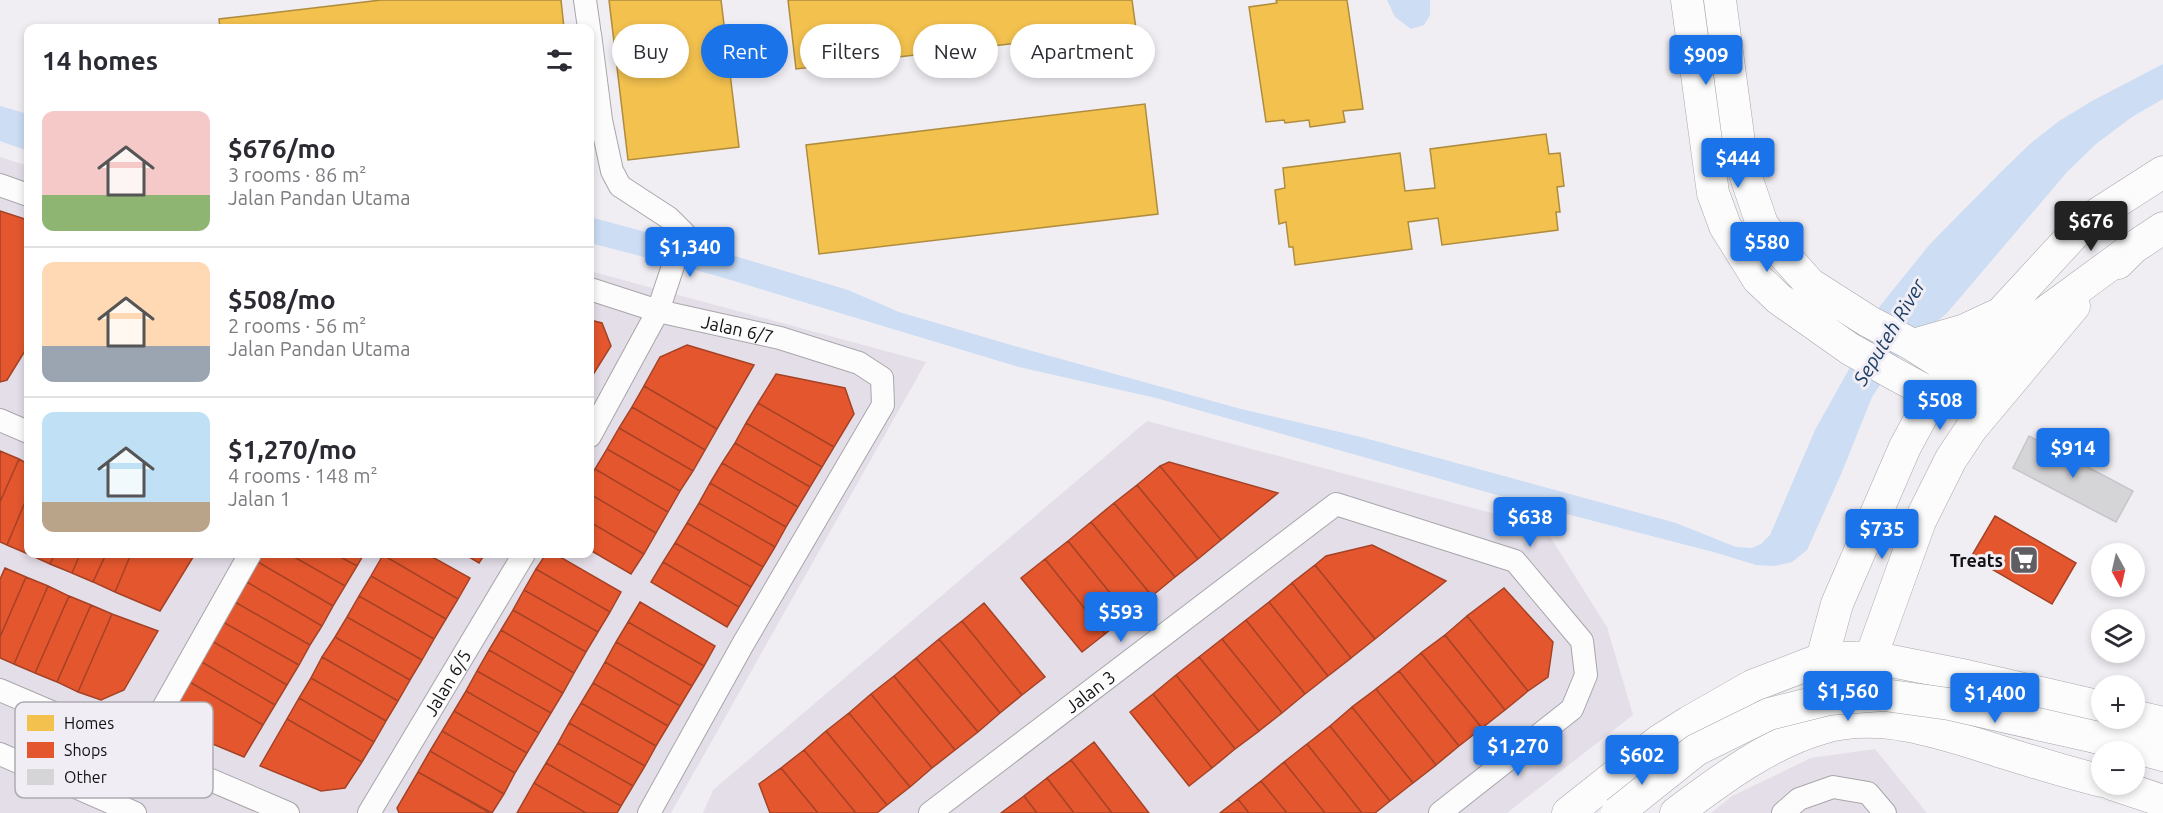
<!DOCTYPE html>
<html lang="en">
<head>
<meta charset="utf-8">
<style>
  :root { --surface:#fff; --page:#f7f7f7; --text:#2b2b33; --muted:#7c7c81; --line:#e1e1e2; --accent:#1a73e8 }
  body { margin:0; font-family:Ubuntu,sans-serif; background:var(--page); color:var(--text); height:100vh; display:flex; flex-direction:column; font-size:22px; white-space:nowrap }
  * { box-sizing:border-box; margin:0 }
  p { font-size:20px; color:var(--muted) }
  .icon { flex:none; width:33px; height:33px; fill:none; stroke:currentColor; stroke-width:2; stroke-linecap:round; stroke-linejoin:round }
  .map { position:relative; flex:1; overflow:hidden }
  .side { position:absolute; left:24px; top:24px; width:570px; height:534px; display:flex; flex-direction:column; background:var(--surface); border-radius:12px; box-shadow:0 3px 9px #0003 }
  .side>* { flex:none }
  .top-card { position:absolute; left:612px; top:24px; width:570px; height:54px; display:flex; gap:12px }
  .needle { width:39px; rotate:172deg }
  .controls { position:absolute; left:2091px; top:543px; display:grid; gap:12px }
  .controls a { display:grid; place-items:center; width:54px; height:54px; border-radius:50%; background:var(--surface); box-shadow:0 3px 9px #0003; font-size:30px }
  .price { position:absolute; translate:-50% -51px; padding:0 14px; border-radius:6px; background:var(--accent); color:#fff; font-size:20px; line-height:39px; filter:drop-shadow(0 2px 3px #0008) }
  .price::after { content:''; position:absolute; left:50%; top:36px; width:18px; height:14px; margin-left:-9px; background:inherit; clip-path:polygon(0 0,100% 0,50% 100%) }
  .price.selected { background:#222; color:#fff }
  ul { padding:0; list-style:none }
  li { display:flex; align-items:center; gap:18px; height:150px; padding:0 18px }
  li+li { border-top:2px solid var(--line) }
  li span { display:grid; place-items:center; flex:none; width:168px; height:120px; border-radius:12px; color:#555 }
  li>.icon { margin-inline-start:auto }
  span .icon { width:72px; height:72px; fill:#fffc; stroke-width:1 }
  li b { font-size:26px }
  h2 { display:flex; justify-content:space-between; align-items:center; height:72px; padding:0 18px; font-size:26px }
  .pill { padding:0 21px; border-radius:27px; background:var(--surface); box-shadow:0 3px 9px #0003; font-size:21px; line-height:54px }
  .pill.selected { background:var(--accent); color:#fff }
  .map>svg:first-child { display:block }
</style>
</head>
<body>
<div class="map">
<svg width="2163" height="813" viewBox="0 0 2163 813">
  <rect width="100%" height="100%" fill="#f0eef3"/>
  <path fill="#e3dee8" d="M0,157L28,166V554H590V271L926,362L671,813H0Z
    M1147,421L1544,527L1607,627L1633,715L1507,813H703L713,790Z
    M1875,749L1927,813H1711L1732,796L1811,758Z"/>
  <path fill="#ccddf4" d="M1387,0H1430V15L1424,25L1411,29L1395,17Z
    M2163,64V99L2132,117L2096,144L2067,172L1947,313L1902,352L1872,397L1842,472L1807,550L1792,562L1775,566L1756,565L1717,553L1536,506L1156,398L1019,367L714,275L590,243V217L738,257L848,290L899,312L1011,345L1241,409L1361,437L1676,523L1736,547L1752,548L1761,544L1770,535L1815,430L1848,371L1864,335L1880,306L1930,244L2002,171L2031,143L2059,121L2092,101Z
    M0,106L28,114V151L0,141Z"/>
  <path fill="#f2c14e" stroke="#af8c3d" stroke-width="1.5" d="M381,0H561L564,28H220L219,19Z
    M609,0H721L739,147L628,160Z
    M788,0H1132L1136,29L796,69Z
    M1276,0H1347L1363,109L1343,111L1345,122L1310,127L1309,120L1285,123L1284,120L1266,122L1249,7L1277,3Z
    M1145,104L1158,214L819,254L806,145Z
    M1546,134L1549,154L1560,153L1564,186L1557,187L1560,212H1556L1558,230L1442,245L1438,218L1408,222L1412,249L1295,265L1293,247H1289L1286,222L1279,224L1275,190L1285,188L1283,168L1400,153L1405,191L1435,188L1430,149Z"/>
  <path fill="#e4572e" stroke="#a54226" stroke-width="1.5" d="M0,211L28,220V346L7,380L0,382Z
    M590,320L602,323L611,346L591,378Z
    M687,345L754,365L717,429L644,386L660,357Z
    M776,374L845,388L854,414L834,447L758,403Z
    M644,386L717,429L705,450L632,407Z
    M758,403L834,447L822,467L746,423Z
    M632,407L705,450L693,471L619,428Z
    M746,423L822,467L810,487L735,443Z
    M619,428L693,471L680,491L607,449Z
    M735,443L810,487L798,507L722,463Z
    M607,449L680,491L668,512L595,469Z
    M0,451L19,459L0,502Z
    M19,459L28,464V495L7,545L0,542V502Z
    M1169,462L1278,493L1221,540L1160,466Z
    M722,463L798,507L786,527L710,483Z
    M1160,466L1221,540L1198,559L1137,485Z
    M595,469L668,512L656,533L590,494V478Z
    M710,483L786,527L775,547L699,503Z
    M1137,485L1198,559L1175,577L1114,503Z
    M590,494L656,533L644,554L590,522Z
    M28,495L29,554H28L7,545Z
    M699,503L775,547L763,567L687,523Z
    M1114,503L1175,577L1152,596L1091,522Z
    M1995,516L2076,563L2052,604L1971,557Z
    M590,522L644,554L631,574L590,550Z
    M1091,522L1152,596L1128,615L1068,541Z
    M687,523L763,567L751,587L675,543Z
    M1068,541L1128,615L1105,634L1045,559Z
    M675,543L751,587L739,607L663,562Z
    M1372,545L1446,581L1375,639L1315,565L1326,556Z
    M28,554H55L50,564Z
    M55,554H80L72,573L50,564Z
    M80,554H106L93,582L72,573Z
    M106,554H131L115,592L93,582Z
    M131,554H195L160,611L115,592Z
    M263,554H289L345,586L333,606L258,562Z
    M289,554H335L357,566L345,586Z
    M335,554H364L357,566Z
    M384,554H427L470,578L458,599L383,555Z
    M464,554H485L479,563Z
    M546,554H555L621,592L610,612L536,569Z
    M383,555L458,599L446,619L371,576Z
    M1045,559L1105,634L1082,652L1021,578Z
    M258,562L333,606L322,626L247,582Z
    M663,562L739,607L727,627L651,582Z
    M1315,565L1375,639L1351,658L1292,583Z
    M5,568L26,577L0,637V579Z
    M536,569L610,612L598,632L524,590Z
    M371,576L446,619L434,639L359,596Z
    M26,577L48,586L14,664L0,658V637Z
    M247,582L322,626L310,645L235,602Z
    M1292,583L1351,658L1328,676L1269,602Z
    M48,586L69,596L35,673L14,664Z
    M1504,588L1553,642L1548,677L1528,691L1467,616Z
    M524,590L598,632L586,652L513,610Z
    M69,596L91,605L57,682L35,673Z
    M359,596L434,639L422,660L347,617Z
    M235,602L310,645L299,665L223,622Z
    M640,602L715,646L704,666L628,622Z
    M1269,602L1328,676L1305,694L1246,620Z
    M984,603L1045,677L1022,695L962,621Z
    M91,605L112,614L78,692L57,682Z
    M513,610L586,652L574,673L501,630Z
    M112,614L158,631L124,690L101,700L78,692Z
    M1467,616L1528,691L1505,710L1445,635Z
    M347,617L422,660L410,680L335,637Z
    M1246,620L1305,694L1282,713L1222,639Z
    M962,621L1022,695L1000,713L939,639Z
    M223,622L299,665L287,685L212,641Z
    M628,622L704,666L692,686L616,642Z
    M501,630L574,673L563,693L489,650Z
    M1445,635L1505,710L1482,728L1421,653Z
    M335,637L410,680L398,701L322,657Z
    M939,639L1000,713L978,732L916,658Z
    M1222,639L1282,713L1259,731L1199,657Z
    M212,641L287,685L275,705L200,661Z
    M616,642L692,686L680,706L605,662Z
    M489,650L563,693L551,713L477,671Z
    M1421,653L1482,728L1459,746L1399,671Z
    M322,657L398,701L386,721L311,678Z
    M1199,657L1259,731L1235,749L1176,675Z
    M916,658L978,732L955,750L894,676Z
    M200,661L275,705L263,725L188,681Z
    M605,662L680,706L668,726L593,683Z
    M477,671L551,713L539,733L466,691Z
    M1399,671L1459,746L1436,765L1376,689Z
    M1176,675L1235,749L1212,768L1153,694Z
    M894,676L955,750L932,768L871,694Z
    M311,678L386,721L374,742L299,698Z
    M188,681L263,725L244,757L179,730L171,706Z
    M593,683L668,726L656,746L581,703Z
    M1376,689L1436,765L1413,783L1352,707Z
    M466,691L539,733L527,753L454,711Z
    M871,694L932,768L910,787L849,713Z
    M1153,694L1212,768L1189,786L1130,712Z
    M299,698L374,742L362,762L287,719Z
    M581,703L656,746L645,766L569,723Z
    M1352,707L1413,783L1390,801L1330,726Z
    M454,711L527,753L515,773L442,731Z
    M849,713L910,787L887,805L826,731Z
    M287,719L362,762L345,788L321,791L260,766Z
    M569,723L645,766L633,786L558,743Z
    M1330,726L1390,801L1375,813H1362L1307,744Z
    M442,731L515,773L504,794L430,751Z
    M826,731L887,805L877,813H856L804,750Z
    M1094,742L1149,813H1112L1071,760Z
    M558,743L633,786L621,806L546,763Z
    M1307,744L1362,813H1325L1284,762Z
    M804,750L856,813H818L781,768Z
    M430,751L504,794L492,813L418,772Z
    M1071,760L1112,813H1074L1047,778Z
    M1284,762L1325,813H1287L1261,781Z
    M546,763L621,806L617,813H586L534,783Z
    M781,768L818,813H770L759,784Z
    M418,772L490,813H399L397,808Z
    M1047,778L1074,813H1037L1024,796Z
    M1261,781L1287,813H1249L1238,799Z
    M534,783L586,813H517Z
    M1024,796L1037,813H1001Z
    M1238,799L1249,813H1220Z"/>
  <path fill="#d5d4d7" stroke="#c6c5c9" stroke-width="1.5" d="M2029,436L2133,491L2116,522L2013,468Z"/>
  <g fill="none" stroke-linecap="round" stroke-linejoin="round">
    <g stroke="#a8a6aa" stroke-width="24">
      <g id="minor">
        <path d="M585,0L589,28"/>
        <path d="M590,34L601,120L612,171L620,186L669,218L684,233L658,311L590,436"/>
        <path d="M0,185L28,195"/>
        <path id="s1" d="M590,289L658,311L780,338L859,363L882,378L883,405L743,644L649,813"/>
        <path d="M0,420L28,432"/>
        <path d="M0,690L288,813"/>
        <path d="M0,754L135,813"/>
        <path d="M110,802L250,554"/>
        <path id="s2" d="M369,813L524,554"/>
        <path id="s3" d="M930,813L1336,504L1515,561L1582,641L1586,675L1572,709L1440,813"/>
        <path d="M1783,813L1799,799L1833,787L1868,793L1885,813"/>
      </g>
    </g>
    <g stroke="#a8a6aa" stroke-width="33">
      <path id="secondary" d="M1687,0L1713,193L1725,226L1758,279L1779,299L1850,349L1898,376L1933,395L1946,397L1969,393L2028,325L2133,248
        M1720,0L1742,165L1762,224L1785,256L1810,284L1868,321L1913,345L1952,370L1961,376L1966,384
        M2118,263L2133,248L2163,228
        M1913,345L1965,330L1995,316
        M2134,716L2163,723
        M1863,722L1871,657L1920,521L1951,459L1971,429L2074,306
        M1822,727V659L1837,604L1905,447L1933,395L2001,313L2085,222L2163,172
        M2095,737L2163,755
        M2112,784L2163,801
        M1568,813L1659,741L1689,722L1752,686L1822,659L1871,657L1967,676L2102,707
        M1676,813C1719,781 1769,743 1822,728C1882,710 1948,735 2005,753C2037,763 2069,773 2102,781"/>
    </g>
    <use href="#minor" stroke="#fdfcfd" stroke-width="22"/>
    <use href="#secondary" stroke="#fdfcfd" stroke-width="32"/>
    <g stroke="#a8a6aa" stroke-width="33" stroke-linecap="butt">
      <path id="secondary-bridge" d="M1617,813L1696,750L1769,714L1829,699L1884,695L1949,704L2095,737"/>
    </g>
    <use href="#secondary-bridge" stroke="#fdfcfd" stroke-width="32"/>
  </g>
  <defs>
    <g id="supermarket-square" transform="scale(1.5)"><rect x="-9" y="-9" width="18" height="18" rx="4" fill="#605e62" stroke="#f0edf4"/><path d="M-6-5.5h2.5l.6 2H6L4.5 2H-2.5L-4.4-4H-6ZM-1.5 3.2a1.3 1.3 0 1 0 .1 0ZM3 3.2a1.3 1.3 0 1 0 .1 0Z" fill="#fff"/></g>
  </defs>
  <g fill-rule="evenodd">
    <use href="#supermarket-square" x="2024" y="560"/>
  </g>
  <g text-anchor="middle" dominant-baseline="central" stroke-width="6" stroke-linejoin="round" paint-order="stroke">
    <g font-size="18" fill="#121114" stroke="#f0edf4">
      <text stroke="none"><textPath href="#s1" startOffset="153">Jalan 6/7</textPath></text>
      <text stroke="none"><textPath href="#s2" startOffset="152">Jalan 6/5</textPath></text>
      <text stroke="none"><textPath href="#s3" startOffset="201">Jalan 3</textPath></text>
    </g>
    <g font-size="18" font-weight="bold" fill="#121114" stroke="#f0edf4" text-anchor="end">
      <text x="2003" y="560">Treats</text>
    </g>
    <g font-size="20" font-style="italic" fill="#1c3d65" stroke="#f0edf4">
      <text transform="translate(1889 332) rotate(-59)">Seputeh River</text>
    </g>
  </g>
  <rect x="15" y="702" width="198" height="96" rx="9" fill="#f0edf4" stroke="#adabb1" stroke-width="1.5"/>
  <rect x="27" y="715" width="27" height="16" fill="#f2c14e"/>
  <rect x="27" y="742" width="27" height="16" fill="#e4572e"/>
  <rect x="27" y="769" width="27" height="16" fill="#d5d4d7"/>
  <g font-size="16" fill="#121114">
    <text x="64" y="729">Homes</text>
    <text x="64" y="756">Shops</text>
    <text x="64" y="783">Other</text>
  </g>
</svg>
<div class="controls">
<a><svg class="needle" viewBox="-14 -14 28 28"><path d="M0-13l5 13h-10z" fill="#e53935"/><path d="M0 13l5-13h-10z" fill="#7c7c81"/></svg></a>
<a><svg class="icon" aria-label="layers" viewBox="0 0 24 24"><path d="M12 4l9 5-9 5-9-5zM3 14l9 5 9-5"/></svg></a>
<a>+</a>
<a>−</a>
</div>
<b class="price" style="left:1706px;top:86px">$909</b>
<b class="price" style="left:1738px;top:189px">$444</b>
<b class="price selected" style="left:2091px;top:252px">$676</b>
<b class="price" style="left:1767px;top:273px">$580</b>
<b class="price" style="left:690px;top:278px">$1,340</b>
<b class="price" style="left:1940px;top:431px">$508</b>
<b class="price" style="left:2073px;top:479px">$914</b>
<b class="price" style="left:1530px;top:548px">$638</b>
<b class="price" style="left:1882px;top:560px">$735</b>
<b class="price" style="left:1121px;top:643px">$593</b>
<b class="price" style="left:1848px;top:722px">$1,560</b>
<b class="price" style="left:1995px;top:724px">$1,400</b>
<b class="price" style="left:1518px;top:777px">$1,270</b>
<b class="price" style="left:1642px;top:786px">$602</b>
<div class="top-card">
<a class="pill">Buy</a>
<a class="pill selected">Rent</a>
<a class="pill">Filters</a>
<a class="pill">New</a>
<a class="pill">Apartment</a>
</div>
<section class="side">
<h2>14 homes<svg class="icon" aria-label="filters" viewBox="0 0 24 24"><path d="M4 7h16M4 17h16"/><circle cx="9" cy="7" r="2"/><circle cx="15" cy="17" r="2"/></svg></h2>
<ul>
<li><span style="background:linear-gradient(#f6c9c9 70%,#8fb573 0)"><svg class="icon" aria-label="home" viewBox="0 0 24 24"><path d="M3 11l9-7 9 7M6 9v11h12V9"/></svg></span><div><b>$676/mo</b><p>3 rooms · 86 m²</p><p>Jalan Pandan Utama</p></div></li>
<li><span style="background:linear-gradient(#ffd9b3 70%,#9aa5b1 0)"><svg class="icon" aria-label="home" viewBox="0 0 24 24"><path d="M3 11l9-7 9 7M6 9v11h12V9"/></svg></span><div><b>$508/mo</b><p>2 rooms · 56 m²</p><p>Jalan Pandan Utama</p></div></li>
<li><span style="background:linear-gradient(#bfe0f5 75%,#b9a48a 0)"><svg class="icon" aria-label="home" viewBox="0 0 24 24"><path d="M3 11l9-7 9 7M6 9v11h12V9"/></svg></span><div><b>$1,270/mo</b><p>4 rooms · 148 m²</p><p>Jalan 1</p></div></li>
</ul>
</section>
</div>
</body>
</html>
